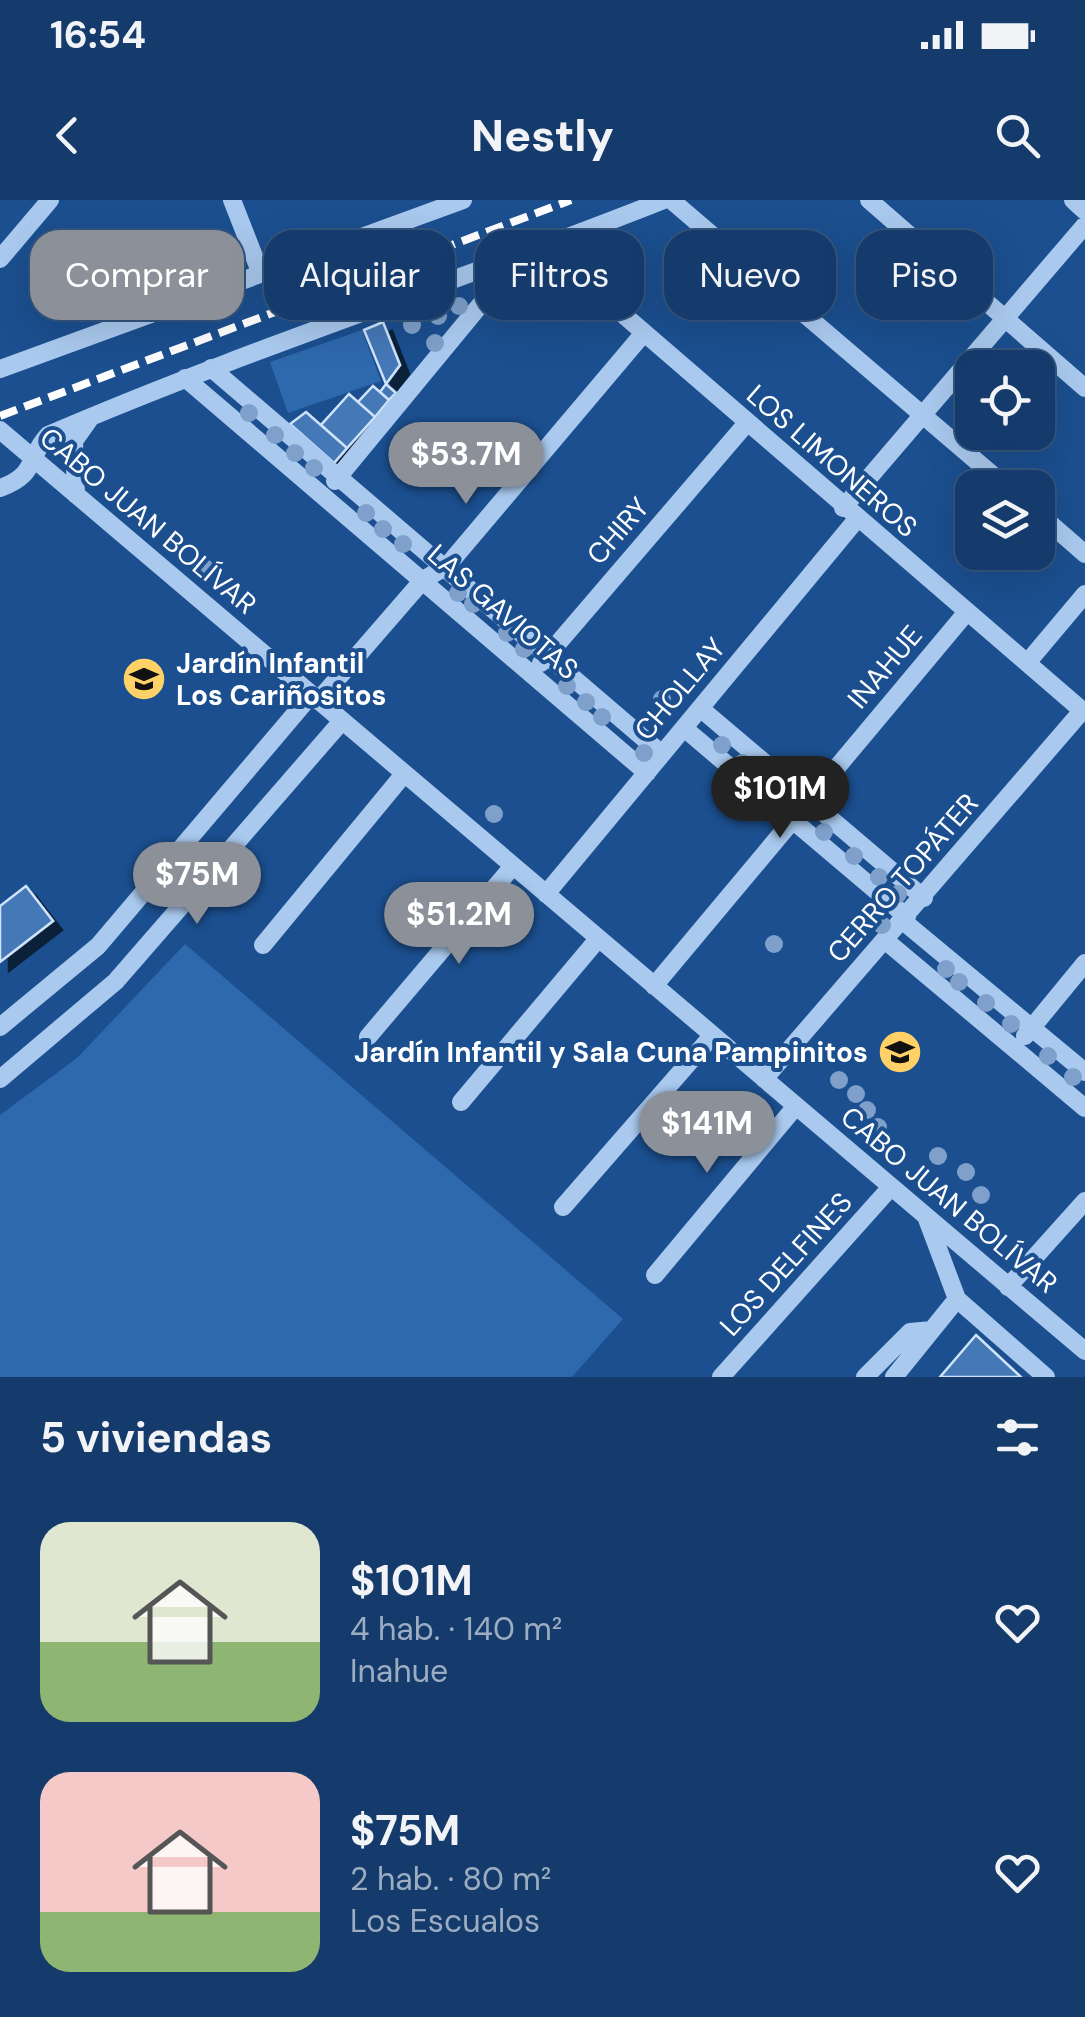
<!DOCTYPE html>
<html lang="es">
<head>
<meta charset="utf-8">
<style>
  :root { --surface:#143b6b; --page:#214673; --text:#f1f3f6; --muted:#9dadc1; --line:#33557e; --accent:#8c9099 }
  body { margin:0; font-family:"DM Sans",sans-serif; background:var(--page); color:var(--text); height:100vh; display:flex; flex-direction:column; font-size:38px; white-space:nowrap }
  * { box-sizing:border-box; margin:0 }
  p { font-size:32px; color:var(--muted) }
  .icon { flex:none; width:55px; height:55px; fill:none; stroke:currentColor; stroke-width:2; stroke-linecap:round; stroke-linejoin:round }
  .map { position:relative; height:1177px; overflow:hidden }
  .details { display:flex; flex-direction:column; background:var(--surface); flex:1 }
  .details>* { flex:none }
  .top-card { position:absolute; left:30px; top:30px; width:1025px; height:90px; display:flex; gap:20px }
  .buttons { position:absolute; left:955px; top:150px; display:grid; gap:20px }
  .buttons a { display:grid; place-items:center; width:100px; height:100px; border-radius:20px; background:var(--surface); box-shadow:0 10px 40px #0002,0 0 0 2px var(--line); font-size:50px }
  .price { position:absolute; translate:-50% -85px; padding:0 22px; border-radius:35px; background:var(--accent); color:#fff; font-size:32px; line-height:65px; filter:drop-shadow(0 2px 5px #0008) }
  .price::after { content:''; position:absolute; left:50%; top:60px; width:30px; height:22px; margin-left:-15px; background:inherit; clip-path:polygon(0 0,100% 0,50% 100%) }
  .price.active { background:#222; color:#fff }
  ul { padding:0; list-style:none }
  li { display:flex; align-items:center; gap:30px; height:250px; padding:0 40px }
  li span { display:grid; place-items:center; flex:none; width:280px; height:200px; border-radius:30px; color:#555 }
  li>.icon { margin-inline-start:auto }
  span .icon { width:120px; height:120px; fill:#fffc; stroke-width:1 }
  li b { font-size:42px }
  h2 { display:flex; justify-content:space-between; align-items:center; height:120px; padding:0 40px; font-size:42px }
  .chip { padding:0 35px; border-radius:30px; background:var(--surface); box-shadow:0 10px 40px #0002,0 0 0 2px var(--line); font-size:35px; line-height:90px }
  .chip.active { background:var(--accent); color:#fff }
  .status { display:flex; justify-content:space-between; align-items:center; height:70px; padding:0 50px; background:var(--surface); direction:ltr }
  .status svg { height:28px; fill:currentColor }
  header { display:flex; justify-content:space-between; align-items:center; height:130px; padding:0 40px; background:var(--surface); font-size:45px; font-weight:800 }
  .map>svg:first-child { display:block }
</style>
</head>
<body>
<div class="status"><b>16:54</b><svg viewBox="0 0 49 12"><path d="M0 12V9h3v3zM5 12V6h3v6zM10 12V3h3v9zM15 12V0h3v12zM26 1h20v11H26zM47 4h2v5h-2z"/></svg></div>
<header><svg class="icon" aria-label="back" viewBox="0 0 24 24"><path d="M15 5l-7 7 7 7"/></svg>Nestly<svg class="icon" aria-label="search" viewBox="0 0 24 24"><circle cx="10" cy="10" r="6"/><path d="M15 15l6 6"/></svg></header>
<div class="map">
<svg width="1085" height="1177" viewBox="0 0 1085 1177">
  <defs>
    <filter id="shadow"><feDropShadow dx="9" dy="9" stdDeviation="0" flood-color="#0009"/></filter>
  </defs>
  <rect width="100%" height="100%" fill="#1b4f8f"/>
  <path fill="#2e69ad" d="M362,130L381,181L288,213L270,162Z
    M185,744L623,1119L572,1177H0V915L77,858Z"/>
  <path fill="#4478b7" stroke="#cfe3fa" stroke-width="2.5" filter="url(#shadow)" d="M383,122L400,165L386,184L364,130Z
    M386,184L396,193L389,200L380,192Z
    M373,186L389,200L375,217L358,202Z
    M349,194L375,217L347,248L321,225Z
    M306,212L347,248L334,263L290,224Z
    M26,686L53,721L0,762V706Z
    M976,1135L1021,1177H940Z"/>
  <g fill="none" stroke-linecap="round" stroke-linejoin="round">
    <path stroke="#a9c9ee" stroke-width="18" d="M232,0L261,74
      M671,0L1008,288
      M869,0L1085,188
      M1073,0L1085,11
      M545,47L1085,513
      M0,59L50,0
      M211,168L662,554
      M0,169L463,0
      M185,178L647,573
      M0,230L1085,1151
      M335,281L519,58
      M0,288C37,275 27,258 48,235C250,148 460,81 664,0
      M76,295L74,241L91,217
      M843,308L1085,25
      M1038,313L1085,354
      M541,463L746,224
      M1027,463L1085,394
      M318,501L423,380L447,366L643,134
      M700,508L924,698
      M684,528L907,717
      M546,694L857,319
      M903,721L1085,872
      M886,741L1085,908
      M263,745L404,574
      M654,786L966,413
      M0,827L98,746L311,495
      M1025,836L1085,763
      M368,837L513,666
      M0,879L116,781L342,521
      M764,879L1082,511
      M461,902L598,739
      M563,1007L712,836
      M927,1019L957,1099L1046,1177
      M655,1075L796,906
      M1008,1087L1085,1001
      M721,1177L891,987
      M865,1177L910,1132L932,1130
      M894,1177L957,1099"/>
    <path stroke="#fff" stroke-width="8" stroke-dasharray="18 8" stroke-linecap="butt" d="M0,216L571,0"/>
  </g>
  <g fill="#7ea0ca">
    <circle cx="459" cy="106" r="9"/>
    <circle cx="438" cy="116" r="9"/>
    <circle cx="412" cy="125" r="9"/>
    <circle cx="435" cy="143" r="9"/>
    <circle cx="249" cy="213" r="9"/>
    <circle cx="275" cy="235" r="9"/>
    <circle cx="295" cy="253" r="9"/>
    <circle cx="314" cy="268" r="9"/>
    <circle cx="366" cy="313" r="9"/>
    <circle cx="383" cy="329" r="9"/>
    <circle cx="403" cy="344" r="9"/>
    <circle cx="205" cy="368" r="9"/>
    <circle cx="458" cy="393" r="9"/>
    <circle cx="473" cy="404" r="9"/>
    <circle cx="507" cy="433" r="9"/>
    <circle cx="524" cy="449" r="9"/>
    <circle cx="567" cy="486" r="9"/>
    <circle cx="662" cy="499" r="9"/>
    <circle cx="586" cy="502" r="9"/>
    <circle cx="602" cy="517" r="9"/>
    <circle cx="722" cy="545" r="9"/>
    <circle cx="644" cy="553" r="9"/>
    <circle cx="742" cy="563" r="9"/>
    <circle cx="760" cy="576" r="9"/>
    <circle cx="782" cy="597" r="9"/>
    <circle cx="494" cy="614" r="9"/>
    <circle cx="824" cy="632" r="9"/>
    <circle cx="854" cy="656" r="9"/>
    <circle cx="879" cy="677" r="9"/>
    <circle cx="898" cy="694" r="9"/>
    <circle cx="882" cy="725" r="9"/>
    <circle cx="774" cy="744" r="9"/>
    <circle cx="946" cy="769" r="9"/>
    <circle cx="959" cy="782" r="9"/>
    <circle cx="986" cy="803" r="9"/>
    <circle cx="1011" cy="824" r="9"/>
    <circle cx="1048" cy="856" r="9"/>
    <circle cx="1073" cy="877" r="9"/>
    <circle cx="839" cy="880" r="9"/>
    <circle cx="856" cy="894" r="9"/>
    <circle cx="867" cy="910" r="9"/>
    <circle cx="878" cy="927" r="9"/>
    <circle cx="938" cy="956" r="9"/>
    <circle cx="966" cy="972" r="9"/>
    <circle cx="981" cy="995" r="9"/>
  </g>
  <defs>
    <g id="school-disc" transform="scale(2.25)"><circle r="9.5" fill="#ffd166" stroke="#1b4f8f"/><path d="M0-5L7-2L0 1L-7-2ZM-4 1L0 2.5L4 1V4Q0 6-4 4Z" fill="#111"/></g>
  </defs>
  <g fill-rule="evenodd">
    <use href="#school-disc" x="144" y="479"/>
    <use href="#school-disc" x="900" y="852"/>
  </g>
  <g text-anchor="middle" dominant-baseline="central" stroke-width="8" stroke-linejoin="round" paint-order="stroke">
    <g font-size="28" fill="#fff" stroke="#1b4f8f">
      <text transform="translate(832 261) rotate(41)">LOS LIMONEROS</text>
      <text transform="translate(148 321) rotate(40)">CABO JUAN BOLÍVAR</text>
      <text transform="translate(618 331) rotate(-49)">CHIRY</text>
      <text transform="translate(503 412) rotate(41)">LAS GAVIOTAS</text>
      <text transform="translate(885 467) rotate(-50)">INAHUE</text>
      <text transform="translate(680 489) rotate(-50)">CHOLLAY</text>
      <text transform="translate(903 678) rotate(-49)">CERRO TOPÁTER</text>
      <text transform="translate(949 1000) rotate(40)">CABO JUAN BOLÍVAR</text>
      <text transform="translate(786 1064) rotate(-48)">LOS DELFINES</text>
    </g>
    <g font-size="28" font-weight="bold" fill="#fff" stroke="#1b4f8f" text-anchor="start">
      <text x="176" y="463">Jardín Infantil<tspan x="176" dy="32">Los Cariñositos</tspan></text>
      <text x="868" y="852" text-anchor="end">Jardín Infantil y Sala Cuna Pampinitos</text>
    </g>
  </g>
</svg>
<div class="buttons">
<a><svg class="icon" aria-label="locate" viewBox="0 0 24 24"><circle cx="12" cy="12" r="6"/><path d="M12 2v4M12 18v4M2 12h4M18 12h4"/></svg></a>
<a><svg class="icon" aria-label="layers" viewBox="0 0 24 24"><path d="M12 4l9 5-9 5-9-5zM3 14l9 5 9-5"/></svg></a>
</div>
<b class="price" style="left:466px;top:307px">$53.7M</b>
<b class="price active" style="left:780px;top:641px">$101M</b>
<b class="price" style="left:197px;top:727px">$75M</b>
<b class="price" style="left:459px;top:767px">$51.2M</b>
<b class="price" style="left:707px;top:976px">$141M</b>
<div class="top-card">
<a class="chip active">Comprar</a>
<a class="chip">Alquilar</a>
<a class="chip">Filtros</a>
<a class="chip">Nuevo</a>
<a class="chip">Piso</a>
</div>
</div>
<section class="details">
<h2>5 viviendas<svg class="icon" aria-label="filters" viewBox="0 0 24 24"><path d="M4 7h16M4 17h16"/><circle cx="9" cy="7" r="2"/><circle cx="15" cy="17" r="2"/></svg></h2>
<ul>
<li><span style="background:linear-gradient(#dfe7d0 60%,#8fb573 0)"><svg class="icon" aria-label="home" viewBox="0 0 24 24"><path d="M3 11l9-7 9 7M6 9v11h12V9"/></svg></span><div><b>$101M</b><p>4 hab. · 140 m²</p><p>Inahue</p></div><svg class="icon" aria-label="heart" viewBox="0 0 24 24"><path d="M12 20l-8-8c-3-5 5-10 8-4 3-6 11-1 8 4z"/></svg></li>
<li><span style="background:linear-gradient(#f6c9c9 70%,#8fb573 0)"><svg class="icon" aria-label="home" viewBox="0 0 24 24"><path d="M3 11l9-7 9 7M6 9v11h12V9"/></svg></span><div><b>$75M</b><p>2 hab. · 80 m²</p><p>Los Escualos</p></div><svg class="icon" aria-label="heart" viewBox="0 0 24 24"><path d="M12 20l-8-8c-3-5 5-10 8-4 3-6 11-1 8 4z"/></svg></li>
</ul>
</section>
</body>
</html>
